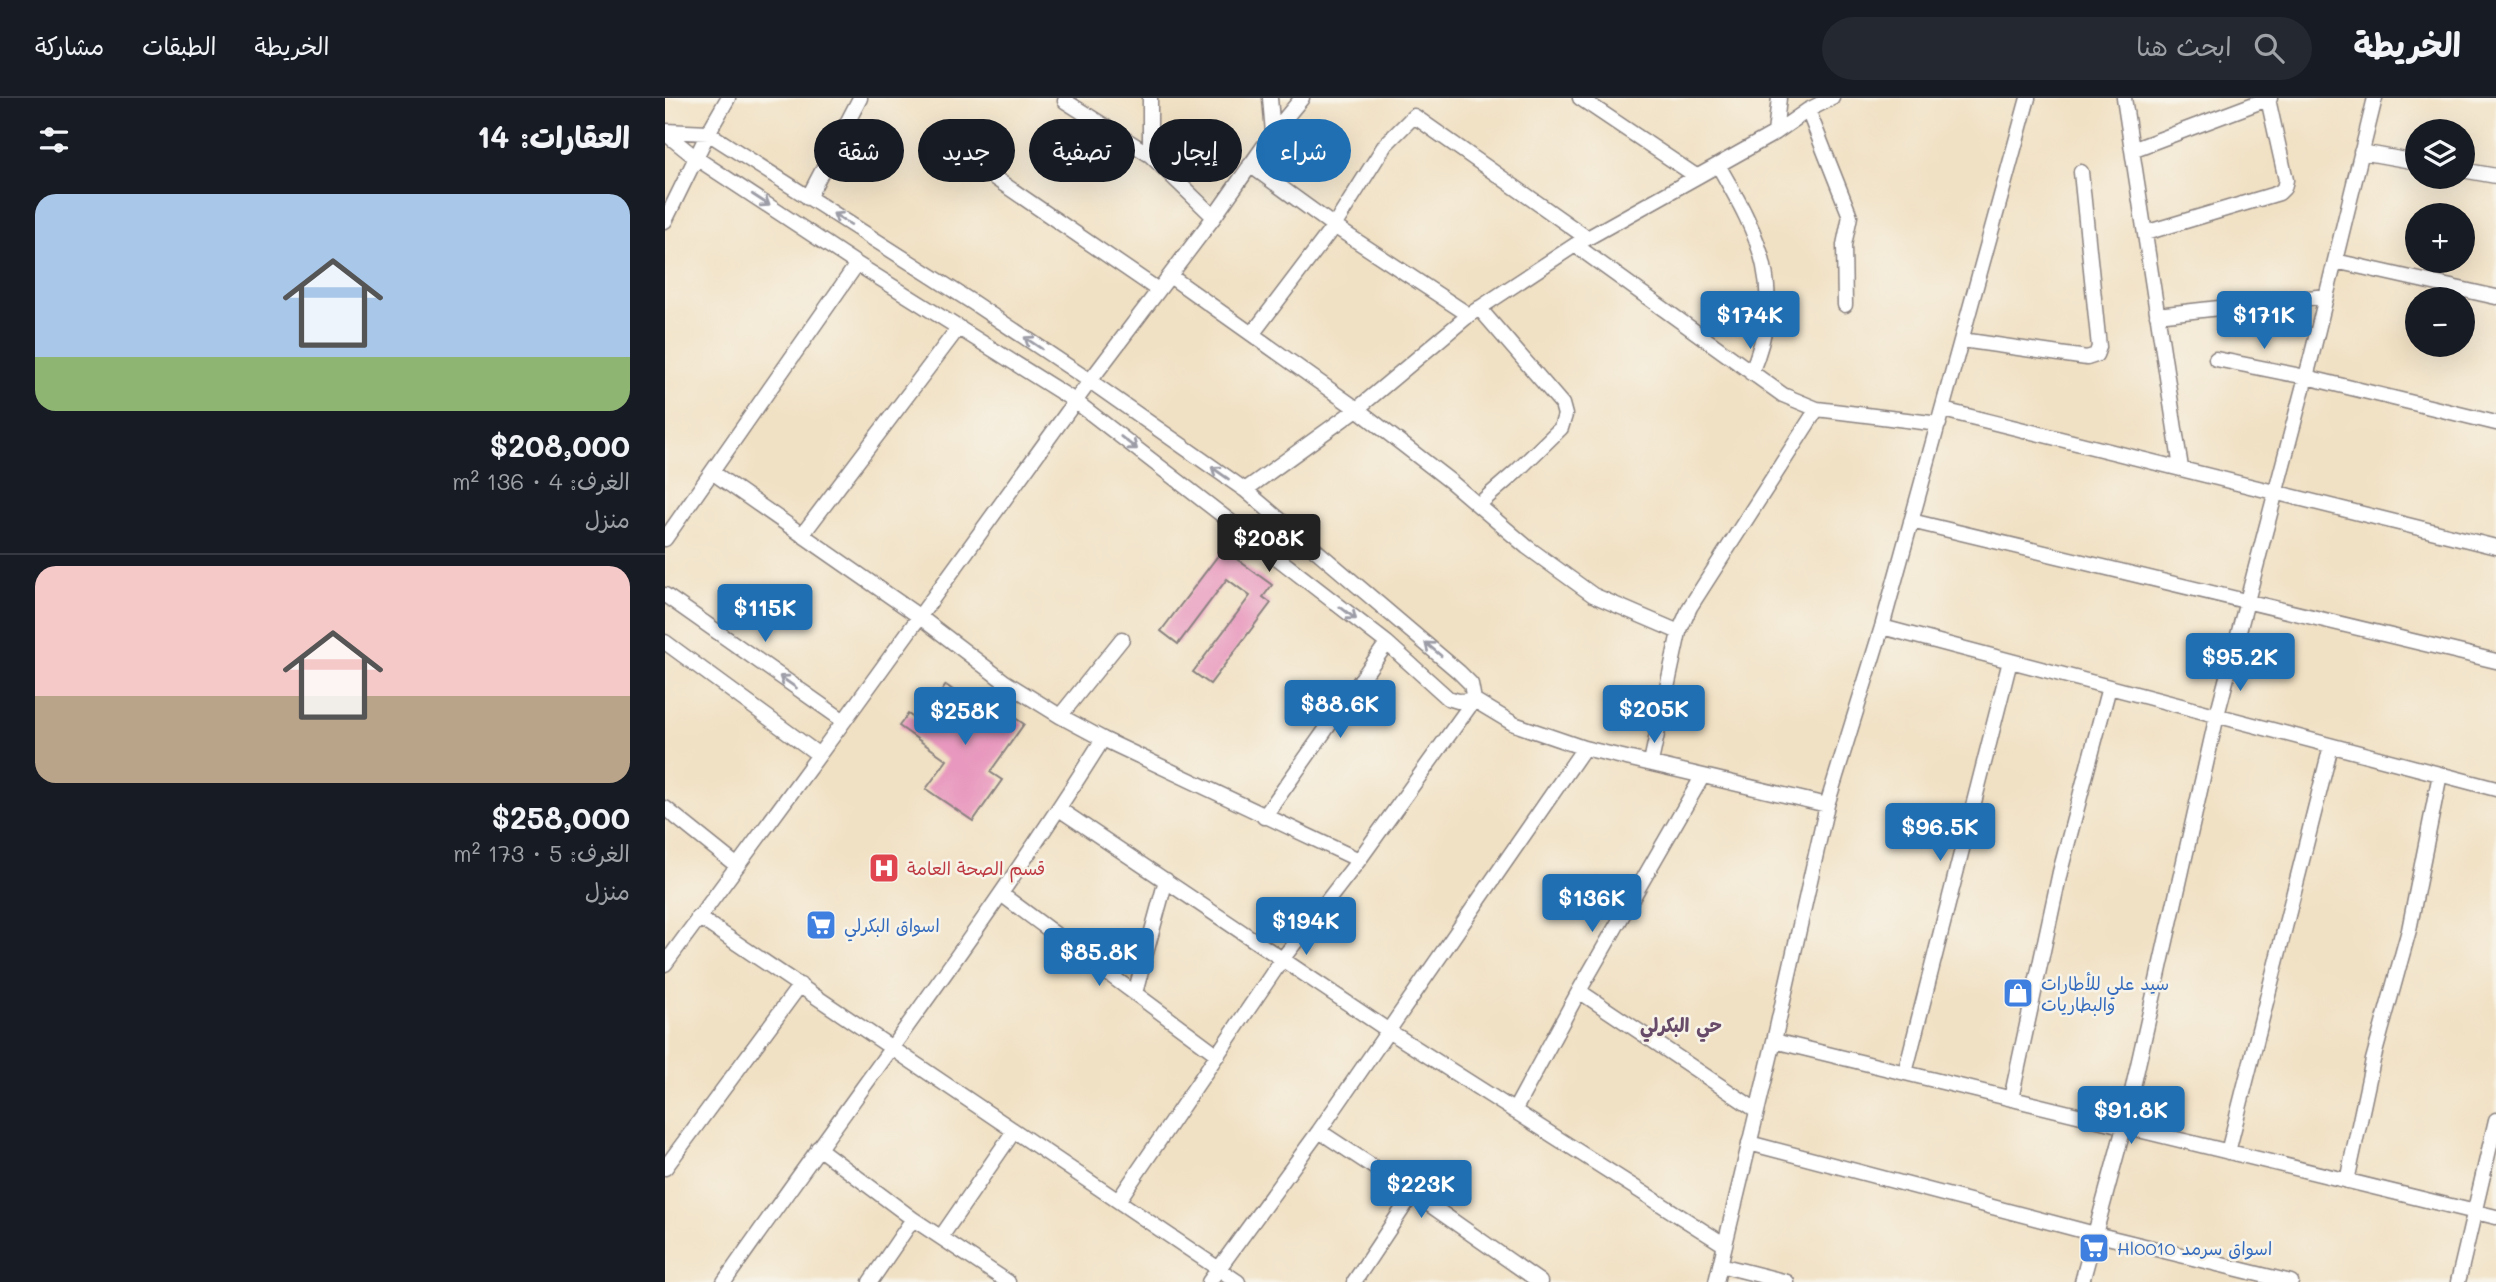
<!DOCTYPE html>
<html lang="ar">
<head>
<meta charset="utf-8">
<style>
  :root { --surface:#171b24; --page:#242831; --text:#f1f3f6; --muted:#9ea1a6; --line:#363941; --accent:#1f6fb2 }
  body { margin:0; font-family:Mali,"Playpen Sans Arabic",sans-serif; background:var(--page); color:var(--text); direction:rtl; height:100vh; display:flex; flex-direction:column; font-size:26px; white-space:nowrap }
  * { box-sizing:border-box; margin:0 }
  p { font-size:23px; color:var(--muted) }
  .icon { flex:none; width:38px; height:38px; fill:none; stroke:currentColor; stroke-width:2; stroke-linecap:round; stroke-linejoin:round }
  .map { position:relative; flex:1; overflow:hidden; direction:ltr }
  .panel { display:flex; flex-direction:column; background:var(--surface); width:665px }
  .panel>* { flex:none }
  .top-card { position:absolute; left:21px; top:21px; width:665px; height:63px; direction:rtl; display:flex; gap:14px }
  .controls { position:absolute; left:1740px; top:21px; display:grid; gap:14px }
  .controls a { display:grid; place-items:center; width:70px; height:70px; border-radius:50%; background:var(--surface); box-shadow:0 7px 28px #0002; font-size:35px }
  .price { position:absolute; translate:-50% -60px; padding:0 16px; border-radius:7px; background:var(--accent); color:#fff; font-size:23px; line-height:46px; filter:drop-shadow(0 2px 4px #0008) }
  .price::after { content:''; position:absolute; left:50%; top:42px; width:21px; height:16px; margin-left:-10px; background:inherit; clip-path:polygon(0 0,100% 0,50% 100%) }
  .price.on { background:#222; color:#fff }
  ul { padding:0; list-style:none }
  li { display:grid; align-content:center; gap:14px; height:371px; padding:0 35px }
  li+li { border-top:2px solid var(--line) }
  li span { display:grid; place-items:center; height:217px; border-radius:21px; color:#555 }
  li>.icon { margin-inline-start:auto }
  span .icon { width:126px; height:126px; fill:#fffc; stroke-width:1 }
  li b { font-size:30px }
  h2 { display:flex; justify-content:space-between; align-items:center; height:84px; padding:0 35px; font-size:30px }
  .tag { padding:0 24px; border-radius:32px; background:var(--surface); box-shadow:0 7px 28px #0002; font-size:24px; line-height:63px }
  .tag.on { background:var(--accent); color:#fff }
  header { display:flex; align-items:center; gap:42px; box-sizing:border-box; height:98px; padding:0 35px; background:var(--surface); border-bottom:2px solid var(--line) }
  header strong { font-size:33px }
  nav { display:flex; gap:38px; margin-inline-start:auto; font-size:24px }
  .search { width:490px; height:63px; background:var(--page); display:flex; align-items:center; gap:18px; box-sizing:border-box; padding:0 24px; border-radius:38px; color:var(--muted); font-size:26px }
  main { display:flex; flex:1; min-height:0 }
  .map>svg:first-child { display:block }
</style>
</head>
<body>
<header>
<strong>الخريطة</strong>
<div class="search"><svg class="icon" aria-label="search" viewBox="0 0 24 24"><circle cx="10" cy="10" r="6"/><path d="M15 15l6 6"/></svg>ابحث هنا</div>
<nav><a>الخريطة</a><a>الطبقات</a><a>مشاركة</a></nav>
</header>
<main>
<div class="map">
<svg width="1831" height="1184" viewBox="0 0 1831 1184">
  <rect width="100%" height="100%" fill="#f7f3e8"/>
  <filter id="ink" filterUnits="userSpaceOnUse"><feTurbulence type="fractalNoise" baseFrequency=".0143" numOctaves="2"/><feDisplacementMap in="SourceGraphic" scale="14" xChannelSelector="R" yChannelSelector="G"/><feConvolveMatrix kernelMatrix="1 2 1 2 8 2 1 2 1" color-interpolation-filters="sRGB"/></filter>
  <filter id="wash" filterUnits="userSpaceOnUse"><feTurbulence type="fractalNoise" baseFrequency=".00686" numOctaves="4" result="noise"/><feDisplacementMap in="SourceGraphic" scale="28" xChannelSelector="R" yChannelSelector="G"/><feGaussianBlur stdDeviation="1.57" result="paint"/><feColorMatrix in="noise" values="0 0 0 0 0 0 0 0 0 0 0 0 0 0 0 0 0 1.4 0 .05"/><feComposite in="paint" operator="in"/></filter>
  <g filter="url(#wash)">
    <rect width="100%" height="100%" fill="#f1e1c4"/>
    <g id="blocks">
      <path fill="#e898be" d="M558,451L607,487L598,499L606,505L545,586L528,574L585,498L562,481L513,546L496,533Z
        M281,587L307,606L315,596L359,626L325,674L337,682L308,723L261,691L282,662L234,628L243,616L255,624Z"/>
    </g>
  </g>
  <g filter="url(#ink)">
    <use href="#blocks" fill-opacity="0" stroke="#8a8280" stroke-width="2"/>
    <g fill="none" stroke-linecap="round" stroke-linejoin="round">
      <g stroke="#8a8280" stroke-width="17">
        <path id="minor" d="M485,0V57
          M605,0L608,35
          M915,0L1031,78
          M1459,0L1516,370
          M400,3L485,57L549,119
          M1143,12L1185,118L1179,147L1180,207
          M0,33L43,35L307,204L425,283L580,392L794,574L806,586L809,602L694,762L618,860L453,1103
          M0,35L31,60L192,166L410,303L722,545L783,600L793,603L809,602L849,626L919,650L1162,707
          M1110,35L1114,0
          M1467,52L1605,0
          M1696,54L1752,64
          M302,61L493,192
          M585,67L669,128L804,217
          M1053,67C1096,141 1121,191 1086,275
          M1797,72L1831,78
          M143,100L195,0
          M0,123L43,35L63,0
          M1480,135L1614,95L1619,90L1621,82L1603,1
          M910,147L1118,297L1152,311L1274,326
          M1670,163L1831,199
          M505,178L692,311L785,383L862,449L928,497L1014,534
          M1492,217L1661,198
          M588,235L669,128L720,47L749,18L922,140
          M1297,242L1422,260L1431,257L1434,249L1416,74
          M1551,261L1641,279L1831,325
          M1278,312L1831,449
          M47,374L255,519L340,584L395,618L438,641L694,762
          M580,392L692,311L804,217L910,147L1110,35L1143,12L1167,0
          M813,407L851,374L896,330L900,317L897,306L814,210
          M1246,423L1831,563
          M137,437L294,229
          M0,441L192,166
          M0,497L179,623
          M1217,529L1831,691
          M0,544L154,657
          M395,618L457,541
          M986,664L1014,534L1025,509L1152,311
          M0,710L71,767
          M394,711L724,933L1060,1147
          M599,719L722,545
          M336,796L553,957
          M33,819L573,1184
          M0,866L179,623L425,283L549,119L608,35L637,0
          M914,893L1091,1012
          M470,895L501,782
          M1109,943L1831,1119
          M1240,975L1345,563
          M1346,1001L1395,774L1444,589
          M849,1013L914,893L1037,679
          M654,1033L748,1095L875,1184
          M1084,1045L1430,1136L1626,1184
          M153,1050L248,1121L343,1184
          M1563,1054L1666,648
          M0,1070L135,887
          M1682,1083L1708,962L1744,832L1775,676
          M276,1139L349,1033
          M1055,1167L1122,1184
          M59,1184C185,1003 321,828 438,641
          M205,1184L248,1121
          M544,1184L654,1033L919,650
          M689,1184L748,1095
          M1051,1184L1109,943L1162,707L1217,529L1363,0
          M1417,1184L1459,1029L1552,617L1647,256L1710,0
          M1793,1184L1831,1022"/>
      </g>
      <use href="#minor" stroke="#fff" stroke-width="14"/>
    </g>
    <defs><path id="oneway-shaft" d="M-6 0H5M1.5-3L5.5 0L1.5 3" fill="none" stroke-width="1.6" stroke-linecap="round" stroke-linejoin="round" transform="scale(1.75)"/></defs>
    <g stroke="#9c9ca7">
      <use href="#oneway-shaft" transform="translate(96 102) rotate(33)"/>
      <use href="#oneway-shaft" transform="translate(177 121) rotate(-148)"/>
      <use href="#oneway-shaft" transform="translate(368 245) rotate(-146)"/>
      <use href="#oneway-shaft" transform="translate(464 345) rotate(38)"/>
      <use href="#oneway-shaft" transform="translate(555 375) rotate(-145)"/>
      <use href="#oneway-shaft" transform="translate(683 515) rotate(38)"/>
      <use href="#oneway-shaft" transform="translate(768 551) rotate(-140)"/>
      <use href="#oneway-shaft" transform="translate(123 584) rotate(-145)"/>
    </g>
  </g>
  <defs>
    <g id="hospital-square" transform="scale(1.575)"><rect x="-9" y="-9" width="18" height="18" rx="4" fill="#e0444e" stroke="#f7f3e8"/><path d="M-5-5h3v3.5h4V-5h3V5h-3V1.5h-4V5h-3Z" fill="#fff"/></g>
    <g id="supermarket-square" transform="scale(1.575)"><rect x="-9" y="-9" width="18" height="18" rx="4" fill="#3f7fe0" stroke="#f7f3e8"/><path d="M-6-5.5h2.5l.6 2H6L4.5 2H-2.5L-4.4-4H-6ZM-1.5 3.2a1.3 1.3 0 1 0 .1 0ZM3 3.2a1.3 1.3 0 1 0 .1 0Z" fill="#fff"/></g>
    <g id="shop-square" transform="scale(1.575)"><rect x="-9" y="-9" width="18" height="18" rx="4" fill="#3f7fe0" stroke="#f7f3e8"/><path d="M-5-2.5h2.3a2.7 3.5 0 0 1 5.4 0H5L5.5 6h-11ZM-1.5-2.5h3a1.5 2.3 0 0 0-3 0Z" fill="#fff"/></g>
  </defs>
  <g fill-rule="evenodd">
    <use href="#hospital-square" x="219" y="770"/>
    <use href="#supermarket-square" x="156" y="827"/>
    <use href="#shop-square" x="1353" y="895"/>
    <use href="#supermarket-square" x="1429" y="1150"/>
  </g>
  <g text-anchor="middle" dominant-baseline="central" stroke-width="5" stroke-linejoin="round" paint-order="stroke">
    <g font-size="18" fill="#be3a42" stroke="#f7f3e8" text-anchor="start">
      <text x="242" y="770">قسم الصحة العامة</text>
    </g>
    <g font-size="18" fill="#366cbe" stroke="#f7f3e8" text-anchor="start">
      <text x="179" y="827">اسواق البكرلي</text>
      <text x="1376" y="885">سيد علي للأطارات<tspan x="1376" dy="21">والبطاريات</tspan></text>
      <text x="1452" y="1150">Hl0010 اسواق سرمد</text>
    </g>
    <g font-size="19" font-weight="bold" fill="#674b69" stroke="#f7f3e8">
      <text x="1016" y="926">حي البكرلي</text>
    </g>
  </g>
</svg>
<div class="controls">
<a><svg class="icon" aria-label="layers" viewBox="0 0 24 24"><path d="M12 4l9 5-9 5-9-5zM3 14l9 5 9-5"/></svg></a>
<a>+</a>
<a>−</a>
</div>
<b class="price" style="left:1085px;top:253px">$174K</b>
<b class="price" style="left:1599px;top:253px">$171K</b>
<b class="price on" style="left:604px;top:476px">$208K</b>
<b class="price" style="left:100px;top:546px">$115K</b>
<b class="price" style="left:1575px;top:595px">$95.2K</b>
<b class="price" style="left:675px;top:642px">$88.6K</b>
<b class="price" style="left:989px;top:647px">$205K</b>
<b class="price" style="left:300px;top:649px">$258K</b>
<b class="price" style="left:1275px;top:765px">$96.5K</b>
<b class="price" style="left:927px;top:836px">$136K</b>
<b class="price" style="left:641px;top:859px">$194K</b>
<b class="price" style="left:434px;top:890px">$85.8K</b>
<b class="price" style="left:1466px;top:1048px">$91.8K</b>
<b class="price" style="left:756px;top:1122px">$223K</b>
<div class="top-card">
<a class="tag on">شراء</a>
<a class="tag">إيجار</a>
<a class="tag">تصفية</a>
<a class="tag">جديد</a>
<a class="tag">شقة</a>
</div>
</div>
<section class="panel">
<h2>العقارات: 14<svg class="icon" aria-label="filters" viewBox="0 0 24 24"><path d="M4 7h16M4 17h16"/><circle cx="9" cy="7" r="2"/><circle cx="15" cy="17" r="2"/></svg></h2>
<ul>
<li><span style="background:linear-gradient(#a9c7e8 75%,#8fb573 0)"><svg class="icon" aria-label="home" viewBox="0 0 24 24"><path d="M3 11l9-7 9 7M6 9v11h12V9"/></svg></span><div><b>$208,000</b><p>الغرف: 4 · 136 m²</p><p>منزل</p></div></li>
<li><span style="background:linear-gradient(#f6c9c9 60%,#b9a48a 0)"><svg class="icon" aria-label="home" viewBox="0 0 24 24"><path d="M3 11l9-7 9 7M6 9v11h12V9"/></svg></span><div><b>$258,000</b><p>الغرف: 5 · 173 m²</p><p>منزل</p></div></li>
</ul>
</section>
</main>
</body>
</html>
